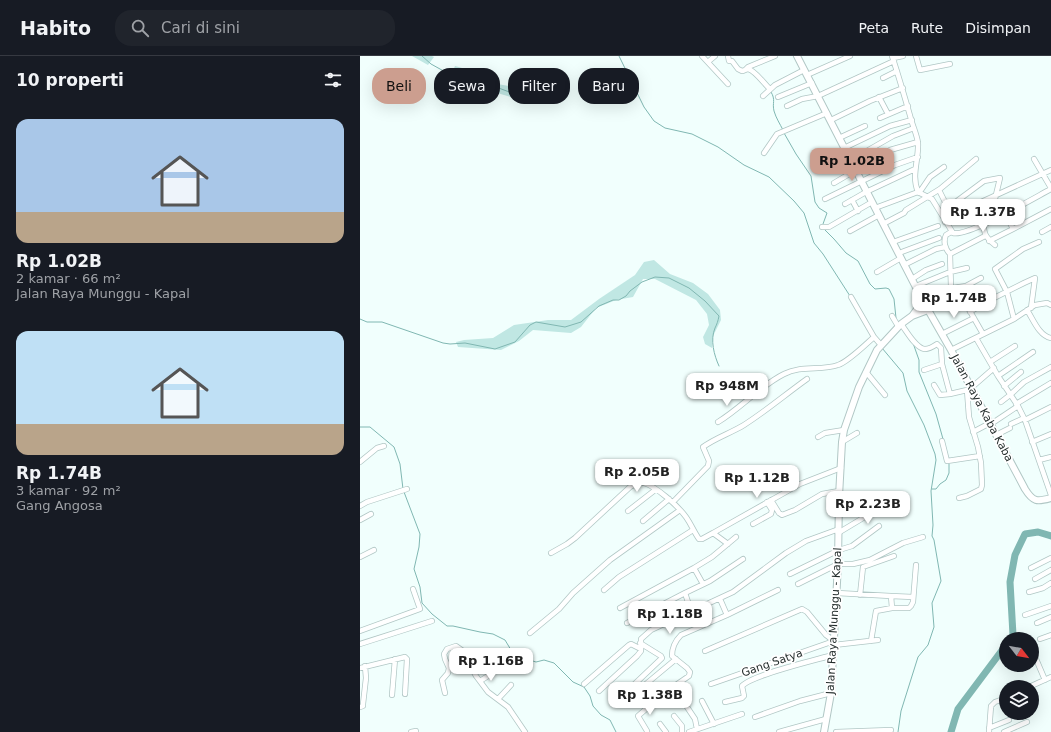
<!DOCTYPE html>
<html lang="id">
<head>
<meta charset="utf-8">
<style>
  :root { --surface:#171b24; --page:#20242c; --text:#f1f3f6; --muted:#9ea1a6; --line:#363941; --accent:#cc9e8f }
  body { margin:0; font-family:"DejaVu Sans",sans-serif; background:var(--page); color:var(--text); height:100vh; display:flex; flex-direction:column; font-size:15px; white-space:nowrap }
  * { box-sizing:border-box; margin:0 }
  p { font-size:13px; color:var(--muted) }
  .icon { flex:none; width:22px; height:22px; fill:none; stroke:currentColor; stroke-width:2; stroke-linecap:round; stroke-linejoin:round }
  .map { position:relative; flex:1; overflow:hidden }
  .side { display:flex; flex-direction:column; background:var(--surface); width:360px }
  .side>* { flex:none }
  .guide { position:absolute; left:12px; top:12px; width:380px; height:36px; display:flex; gap:8px }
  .needle { width:26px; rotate:121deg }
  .buttons { position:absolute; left:639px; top:576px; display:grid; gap:8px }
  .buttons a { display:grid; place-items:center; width:40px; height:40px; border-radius:50%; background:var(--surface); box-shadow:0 4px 16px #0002; font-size:20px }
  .price { position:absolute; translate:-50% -34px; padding:0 9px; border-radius:8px; background:#fff; color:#222; font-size:13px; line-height:26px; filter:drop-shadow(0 1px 2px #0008) }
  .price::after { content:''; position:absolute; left:50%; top:24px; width:12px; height:9px; margin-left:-6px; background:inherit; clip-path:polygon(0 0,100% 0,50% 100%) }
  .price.selected { background:var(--accent); color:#111 }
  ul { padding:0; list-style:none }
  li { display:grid; align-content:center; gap:8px; height:212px; padding:0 16px }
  li span { display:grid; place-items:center; height:124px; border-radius:12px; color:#555 }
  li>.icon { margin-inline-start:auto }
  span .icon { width:72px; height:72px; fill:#fffc; stroke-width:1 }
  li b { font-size:17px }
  h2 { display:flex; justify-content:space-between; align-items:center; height:48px; padding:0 16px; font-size:17px }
  .tag { padding:0 14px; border-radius:16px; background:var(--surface); box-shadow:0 4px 16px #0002; font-size:14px; line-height:36px }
  .tag.selected { background:var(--accent); color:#111 }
  header { display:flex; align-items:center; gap:24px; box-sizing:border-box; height:56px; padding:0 20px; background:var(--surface); border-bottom:1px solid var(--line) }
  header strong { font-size:19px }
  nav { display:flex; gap:22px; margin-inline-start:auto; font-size:14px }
  .search { width:280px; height:36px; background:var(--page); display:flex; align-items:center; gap:10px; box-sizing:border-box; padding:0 14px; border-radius:16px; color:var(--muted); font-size:15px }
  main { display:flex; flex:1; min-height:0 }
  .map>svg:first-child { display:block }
</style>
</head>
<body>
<header>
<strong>Habito</strong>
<div class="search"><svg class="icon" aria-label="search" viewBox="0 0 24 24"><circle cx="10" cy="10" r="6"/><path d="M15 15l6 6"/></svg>Cari di sini</div>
<nav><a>Peta</a><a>Rute</a><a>Disimpan</a></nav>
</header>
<main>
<section class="side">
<h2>10 properti<svg class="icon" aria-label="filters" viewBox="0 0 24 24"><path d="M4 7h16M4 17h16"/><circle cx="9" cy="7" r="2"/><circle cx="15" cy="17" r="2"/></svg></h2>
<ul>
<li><span style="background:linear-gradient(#a9c7e8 75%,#b9a48a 0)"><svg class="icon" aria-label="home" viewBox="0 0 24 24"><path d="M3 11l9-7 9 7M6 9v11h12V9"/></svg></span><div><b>Rp 1.02B</b><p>2 kamar · 66 m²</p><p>Jalan Raya Munggu - Kapal</p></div></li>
<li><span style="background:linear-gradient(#bfe0f5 75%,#b9a48a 0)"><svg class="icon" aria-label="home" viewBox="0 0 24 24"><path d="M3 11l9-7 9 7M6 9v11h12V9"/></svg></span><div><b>Rp 1.74B</b><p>3 kamar · 92 m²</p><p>Gang Angosa</p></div></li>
</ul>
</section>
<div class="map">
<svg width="691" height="676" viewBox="0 0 691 676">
  <rect width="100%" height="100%" fill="#f1fffd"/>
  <path fill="#c0e7e3" d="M52,0H72L74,1L68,9Z
    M95,10L127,19L137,28L149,30L167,41L164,45L103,27L92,17Z
    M294,204L310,218L333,227L348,238L360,254L361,264L353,280L352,292L345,288L343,281L349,269L347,258L336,244L295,223H283L273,241L256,244L236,252L221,271L211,277L173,274L159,285L141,294L98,291L96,286L104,284L133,282L154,269L188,264H211L239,243L275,219L284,206Z"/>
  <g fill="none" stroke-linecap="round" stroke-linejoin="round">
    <path stroke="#80b7b2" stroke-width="1" d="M62,0L71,8L89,18L95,20L111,21L129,31H136L160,40
      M259,0L284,51L294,65L305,72L332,78L358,91L384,109L409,121L434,145L444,157L454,187L463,198L490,240
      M411,36C416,44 412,47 414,55C416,62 420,68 423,74
      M424,77L436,98L451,120L455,146L459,152L467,157L463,168
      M464,173L474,183L486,197L498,205L510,228L515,233L526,232L529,233L534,243L536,262
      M0,263L7,266H22L83,287L90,288L105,287L135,293L155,286L170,269L176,266L205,271L221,266L239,250L253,244H259L266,240L270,235L282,226L295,221L309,222L329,232L345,245L359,260C358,265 357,268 355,272C350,284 354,299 359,310
      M553,287L559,304V316L576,358L583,383
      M522,292L543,317L547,335L564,369L575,398L576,404L571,435L573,469L572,480L574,484L581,525L572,547L574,571L568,589L558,601L541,655L538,676
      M0,371H10L34,391L40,408L43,433
      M572,433H576L580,428L586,424L589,417V408
      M44,436L60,478L59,491L54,513L60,531L62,547L72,558L87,570H93L120,576L133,578L145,584L154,599L176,606L184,604L194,607L213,626L224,631L230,640L233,650L241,659L250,664L256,676"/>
    <path stroke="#80b7b2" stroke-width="7" d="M650,583L653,579L650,526L655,499L665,478L678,476L691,480
      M591,676L598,653L646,589"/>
    <g stroke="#b1c7c5" stroke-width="6">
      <path id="street" d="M342,0L368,28
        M368,0L369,5H372L378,13L382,15C384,15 386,13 388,13C395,14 405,29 410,33
        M532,0C539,21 545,42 551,63C553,71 557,79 558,87C559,103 551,120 558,136L572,143L593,177C608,181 674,142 691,133
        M556,0L560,14L590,8
        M533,2L543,0
        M349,5L355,0
        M386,13L388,11L415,0
        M447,19L490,0
        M523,22L537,15
        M403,40L415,29L444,14
        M418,41L452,27
        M519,41L528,58
        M427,50L442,43L458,40L534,5
        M520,62L548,50
        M471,64L510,45L543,32
        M479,82L505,70
        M484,92L530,70L552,64
        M404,97L417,78L467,57
        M490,103L505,96L533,80L554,72
        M674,103L691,132
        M474,127L530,94L558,86
        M579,134L585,146L593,148L624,125L640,122L634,147L632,153L623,163C624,177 624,180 635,189
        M559,137L570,121L584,111
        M465,143L535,109L558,101
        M492,144L498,155
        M485,148L506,136L555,113
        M515,152L558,136
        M645,157L653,173
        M585,166L608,152L691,114
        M523,168L544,157L546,154L580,133L616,103
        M462,171H469L512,146
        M490,175L519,159
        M682,176L691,171
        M629,185L653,173L691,153
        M533,186L578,170
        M539,197L579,182
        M590,198L625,180
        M544,209L576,193L585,191
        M517,216L541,202
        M552,223L566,214L582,208
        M556,230L590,216L607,212
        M591,232L590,198C585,193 583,185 586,179L591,176
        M561,240L573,235L606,230L621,222
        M491,241L514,281L521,289
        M607,250L623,278
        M567,251L586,248L587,234
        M667,254C673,263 679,280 691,282
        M610,256L624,247L664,227L675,222L671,252
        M532,260L538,270
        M654,263L647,236L635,213L663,193L679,186
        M541,268C546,274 556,293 565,293C569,293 574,290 577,288L581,292L582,308L590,338L607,334
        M582,278L614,262
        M616,282L638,320L658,350L665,364L691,439
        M591,294L654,263L675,249L687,247L691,249
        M630,306L655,290
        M564,314L582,308
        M506,316L525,339
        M638,320L673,296
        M574,329L580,339L590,338
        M644,330L661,316
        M650,339L664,326L691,311
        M641,346L650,339
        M656,348L691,327
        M665,364L691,351
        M358,366C381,352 400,330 424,318C441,309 461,315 478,309C488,306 506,288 514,281
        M631,368L658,350
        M651,368L664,362
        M613,376L630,367
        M636,379L650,372
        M458,381L465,377L484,374
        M582,385L587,405L620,400
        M482,386L497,377
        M672,386L691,378
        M679,404L691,401
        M0,406L17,392L24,390
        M599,442L607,440L621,433L622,429L621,407L618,391L609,361L607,334L611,332L634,312
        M411,444L419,457L422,459L435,454L462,438L479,435
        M313,446L348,410L349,405L343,391C355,382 371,377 384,369C406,355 426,338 447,323
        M0,450L7,446L47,433
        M268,455L295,434
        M0,464L11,458
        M283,465L309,443
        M393,468L411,458L412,454L407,446
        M478,477L513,456L533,450
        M368,488L353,477L440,428L481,412
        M191,497L207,488L215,482L270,431C274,429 279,426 284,427C297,431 318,450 326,461C331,468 334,476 339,483H342L353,477
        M0,501L14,494
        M671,512L691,502
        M430,518L479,494L492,490L519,470
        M675,523L691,514
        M343,528L334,512L352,501L376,481
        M438,528L478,508H493L510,504L543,487L563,481
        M244,534L259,521L333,474
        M669,536L683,532L691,527
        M325,537L350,525L383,503
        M477,537L531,540L532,552H549L551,550L553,546L556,509
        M500,539L503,511L534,500
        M531,540L553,541
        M260,552L334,512
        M367,559L418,534
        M665,559L691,550
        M267,567L325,537L331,555
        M677,567L691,561
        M0,575L60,553L53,533
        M170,577L199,553L213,537L250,504L320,454
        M680,583L691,579
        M511,585L516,555L532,552
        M0,588L72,565
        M474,589L518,584
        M345,595L442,553L447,556L466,579L474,585
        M676,603L685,624
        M0,612L45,601L47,603L45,638
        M120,625L128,620
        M224,628L269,589L271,588L281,593
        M351,628L474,585
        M669,631L691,621
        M280,633L316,603
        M310,633L329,620L330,616L327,612L312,600C312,591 315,585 321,579L367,559L360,543
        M239,635L277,600L281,595V583L291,574L373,536L426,497L446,485L479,473
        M85,637L82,624L88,617L89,612L85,603L84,598L87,593L96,590L103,595L116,620L128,636L148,651L165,676
        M32,639L35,603
        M261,641L302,602L301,600L280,587
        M138,643L151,629
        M342,645L354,668
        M365,646L382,642L384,640L382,630C391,619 456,604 473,599
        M0,651L3,650V648L6,622L5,610
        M327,651L335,663L337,673
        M314,660L322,670V676
        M395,661L440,645L471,637
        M300,668L306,676
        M629,672L649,664
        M287,675L278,660L294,646
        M51,676L56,675
        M329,676L382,658
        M419,676L466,663
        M476,676L531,674
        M629,676L631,650L635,646L646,642
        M644,676L667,666"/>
    </g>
    <g stroke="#b1c7c5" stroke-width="8">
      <path id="secondary" d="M437,0L563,245L591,294L665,433C673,446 677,446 691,442
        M552,260L563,245
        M464,676L471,637L478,508L479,440L482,386L484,374L499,331L517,294L541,268L552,260L568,254"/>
    </g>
    <use href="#street" stroke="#fff" stroke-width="4.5"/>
    <use href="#secondary" stroke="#fff" stroke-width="6"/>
  </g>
  <g text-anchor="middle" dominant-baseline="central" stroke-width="3.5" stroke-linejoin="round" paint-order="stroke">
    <g font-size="11" fill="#252e2d" stroke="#fff">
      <text transform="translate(622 352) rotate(62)">Jalan Raya Kaba Kaba</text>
      <text transform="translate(474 565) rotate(-87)">Jalan Raya Munggu - Kapal</text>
      <text transform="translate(412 607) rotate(-19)">Gang Satya</text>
    </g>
  </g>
</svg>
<div class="buttons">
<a><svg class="needle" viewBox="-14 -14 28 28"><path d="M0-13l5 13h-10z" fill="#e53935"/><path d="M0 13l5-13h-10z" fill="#9ea1a6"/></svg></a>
<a><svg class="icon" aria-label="layers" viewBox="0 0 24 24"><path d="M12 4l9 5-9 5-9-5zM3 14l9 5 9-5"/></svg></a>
</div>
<b class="price selected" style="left:492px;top:126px">Rp 1.02B</b>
<b class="price" style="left:623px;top:177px">Rp 1.37B</b>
<b class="price" style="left:594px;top:263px">Rp 1.74B</b>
<b class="price" style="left:367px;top:351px">Rp 948M</b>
<b class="price" style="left:277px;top:437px">Rp 2.05B</b>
<b class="price" style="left:397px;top:443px">Rp 1.12B</b>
<b class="price" style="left:508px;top:469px">Rp 2.23B</b>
<b class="price" style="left:310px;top:579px">Rp 1.18B</b>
<b class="price" style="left:131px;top:626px">Rp 1.16B</b>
<b class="price" style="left:290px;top:660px">Rp 1.38B</b>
<div class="guide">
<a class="tag selected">Beli</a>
<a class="tag">Sewa</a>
<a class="tag">Filter</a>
<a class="tag">Baru</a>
</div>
</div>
</main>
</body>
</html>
